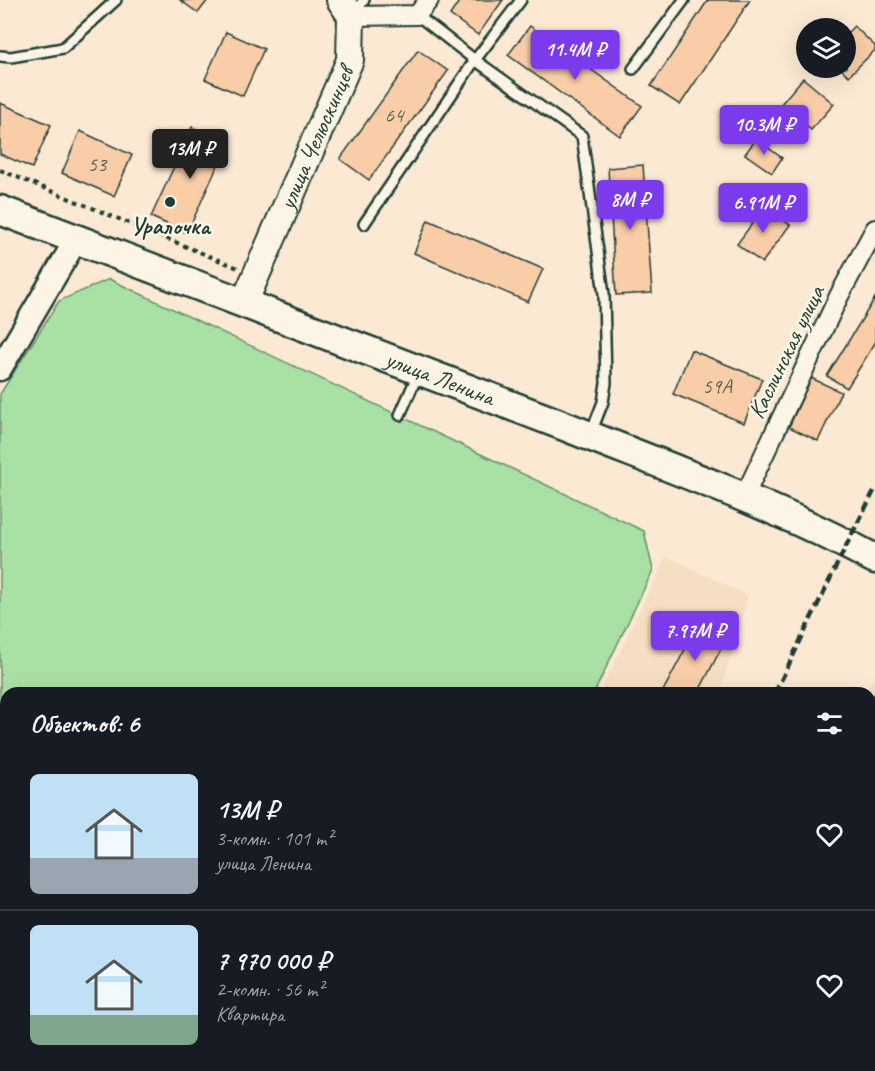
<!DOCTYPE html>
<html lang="ru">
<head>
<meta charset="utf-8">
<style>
  :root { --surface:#171b24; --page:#20242c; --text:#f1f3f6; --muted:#9ea1a6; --line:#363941; --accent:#7c3aed }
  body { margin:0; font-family:Caveat,sans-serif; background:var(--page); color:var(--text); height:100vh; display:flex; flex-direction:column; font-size:22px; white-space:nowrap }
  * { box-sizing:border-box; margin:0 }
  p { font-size:20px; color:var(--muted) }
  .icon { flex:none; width:33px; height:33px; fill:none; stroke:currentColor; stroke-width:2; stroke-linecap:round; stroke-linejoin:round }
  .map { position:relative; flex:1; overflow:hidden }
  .sheet { position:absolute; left:0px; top:687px; width:876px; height:384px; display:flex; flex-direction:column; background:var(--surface); border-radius:18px 18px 0 0; box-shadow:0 6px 24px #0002 }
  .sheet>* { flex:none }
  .controls { position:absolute; left:796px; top:18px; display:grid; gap:12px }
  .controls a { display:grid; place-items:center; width:60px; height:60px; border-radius:50%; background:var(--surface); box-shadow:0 6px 24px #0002; font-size:30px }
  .price { position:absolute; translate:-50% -51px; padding:0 14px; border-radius:6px; background:var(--accent); color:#fff; font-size:20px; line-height:39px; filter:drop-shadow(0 2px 3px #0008) }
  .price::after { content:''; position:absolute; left:50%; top:36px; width:18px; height:14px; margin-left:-9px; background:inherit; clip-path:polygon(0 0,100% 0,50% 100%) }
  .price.active { background:#222; color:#fff }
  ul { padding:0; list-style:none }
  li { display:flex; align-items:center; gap:18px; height:150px; padding:0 30px }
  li+li { border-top:2px solid var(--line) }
  li span { display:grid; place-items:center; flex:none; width:168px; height:120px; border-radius:9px; color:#555 }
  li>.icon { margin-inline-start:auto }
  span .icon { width:72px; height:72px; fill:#fffc; stroke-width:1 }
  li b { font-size:26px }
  h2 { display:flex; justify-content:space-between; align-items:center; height:72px; padding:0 30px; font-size:26px }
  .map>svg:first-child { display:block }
</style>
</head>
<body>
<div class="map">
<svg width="875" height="1071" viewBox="0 0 875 1071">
  <rect width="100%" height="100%" fill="#fbe9d3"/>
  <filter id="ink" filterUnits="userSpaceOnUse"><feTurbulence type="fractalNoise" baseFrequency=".0167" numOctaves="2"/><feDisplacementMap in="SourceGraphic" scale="12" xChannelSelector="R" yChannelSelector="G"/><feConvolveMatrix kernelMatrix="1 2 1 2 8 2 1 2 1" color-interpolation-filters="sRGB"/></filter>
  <g filter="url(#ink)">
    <path fill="#f6dec3" d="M666,556L748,596L720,693H600Z
      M875,678V1071H743L735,1065H870V693H864Z
      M0,974L6,977V1065H145L154,1071H0Z
      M338,1065H613L612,1071H332Z"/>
    <path fill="#a9e0a4" stroke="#648e6c" stroke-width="1.5" d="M109,279L644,531L653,570L594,693H6V970L0,967V394L59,301Z
      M158,1065H332L326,1071H168Z"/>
    <path fill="#f9cda8" stroke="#1f3d34" stroke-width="1.5" d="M180,0H208L198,13Z
      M460,0H503L478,35L450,15Z
      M708,0H750L680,105L651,86Z
      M530,26L642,106L620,136L508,55Z
      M854,26L875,46V50L849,76L840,68H846V34Z
      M226,32L264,49L243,96L205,79Z
      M418,50L448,71L369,180L340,159Z
      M803,78L834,104L811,130L781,104Z
      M0,103L51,125L32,168L0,154Z
      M192,127L228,143L187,233L151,217Z
      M80,131L132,155L114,196L62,173Z
      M756,139L782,158L772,173L745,154Z
      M643,165L652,293L616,295L608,168Z
      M765,206L790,225L762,263L737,244Z
      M428,220L543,269L528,302L414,253Z
      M875,298V343L847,388L827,376Z
      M691,350L762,379L744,423L673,394Z
      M811,378L841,392L818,441L789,427Z
      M698,625L726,639L698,693H662Z
      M875,693V834L870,842V701Z
      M0,999L6,1002V1047L0,1044Z
      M870,1015L875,1018V1071H859L850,1065H870Z
      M37,1065H100L97,1071H47Z
      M421,1065H434L445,1071H417Z
      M532,1065H555L552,1071H529Z
      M750,1065H806L813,1071H758Z"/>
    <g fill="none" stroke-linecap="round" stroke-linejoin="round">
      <g stroke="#1f3d34" stroke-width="14">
        <path id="service" d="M353,14L364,0
          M417,15L475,60L582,136L604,294L606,383L603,402L591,433
          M0,56L11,57L63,48L116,0
          M633,69L684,0
          M364,224L475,60L521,0
          M400,415L418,374"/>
      </g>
      <g stroke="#1f3d34" stroke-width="22">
        <path id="minor" d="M351,16L417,15L429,0
          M744,497L839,296L875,229"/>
      </g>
      <g stroke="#1f3d34" stroke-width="27">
        <path id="tertiary" d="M0,369L76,240"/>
      </g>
      <g stroke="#1f3d34" stroke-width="30">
        <g id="secondary">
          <path id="s1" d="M244,303L350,60L351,16L340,0"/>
        </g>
      </g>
      <g stroke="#1f3d34" stroke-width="33">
        <g id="primary">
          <path id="s2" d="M0,210C187,283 375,352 562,425C667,467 775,505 875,559"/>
        </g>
      </g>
      <path stroke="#1f3d34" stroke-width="4" stroke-dasharray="4.5 4.5" stroke-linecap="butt" d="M0,170L238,268"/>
      <use href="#service" stroke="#fcf5e5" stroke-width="9"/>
      <use href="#minor" stroke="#fcf5e5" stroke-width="18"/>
      <use href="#tertiary" stroke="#fcf5e5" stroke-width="22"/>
      <use href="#secondary" stroke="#fcf5e5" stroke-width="26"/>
      <use href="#primary" stroke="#fcf5e5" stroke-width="28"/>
      <path stroke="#1f3d34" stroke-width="4.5" stroke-dasharray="9 4.5" stroke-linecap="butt" d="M775,693L847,544L875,489
        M624,1071L625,1065"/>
    </g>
  </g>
  <circle fill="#1f3d34" stroke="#fcf5e5" stroke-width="2" cx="170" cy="202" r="6"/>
  <g text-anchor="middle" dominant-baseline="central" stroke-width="5" stroke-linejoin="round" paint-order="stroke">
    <g font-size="21" fill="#566151">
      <text x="394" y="115">64</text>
      <text x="97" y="164">53</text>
      <text x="717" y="386">59А</text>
    </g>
    <g font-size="24" fill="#1f3d34" stroke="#fcf5e5">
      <text stroke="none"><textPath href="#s1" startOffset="180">улица Челюскинцев</textPath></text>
      <text transform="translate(786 352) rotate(-64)">Каслинская улица</text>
      <text stroke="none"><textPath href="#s2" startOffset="471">улица Ленина</textPath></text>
    </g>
    <g font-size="24" font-weight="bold" fill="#1f3d34" stroke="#fcf5e5">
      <text x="170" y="226">Уралочка</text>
    </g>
  </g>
</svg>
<div class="controls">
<a><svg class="icon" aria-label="layers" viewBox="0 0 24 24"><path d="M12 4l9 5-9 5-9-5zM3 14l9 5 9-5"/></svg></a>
</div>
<b class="price" style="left:575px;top:81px">11.4M ₽</b>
<b class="price" style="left:764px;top:156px">10.3M ₽</b>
<b class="price active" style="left:190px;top:180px">13M ₽</b>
<b class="price" style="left:630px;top:231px">8M ₽</b>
<b class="price" style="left:763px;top:234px">6.91M ₽</b>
<b class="price" style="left:695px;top:662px">7.97M ₽</b>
<section class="sheet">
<h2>Объектов: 6<svg class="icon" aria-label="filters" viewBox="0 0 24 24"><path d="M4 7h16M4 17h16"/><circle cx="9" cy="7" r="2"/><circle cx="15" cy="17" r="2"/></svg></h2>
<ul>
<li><span style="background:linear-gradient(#bfe0f5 70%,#9aa5b1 0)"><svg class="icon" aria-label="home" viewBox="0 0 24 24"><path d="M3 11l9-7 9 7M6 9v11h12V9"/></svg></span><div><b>13M ₽</b><p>3-комн. · 101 m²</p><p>улица Ленина</p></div><svg class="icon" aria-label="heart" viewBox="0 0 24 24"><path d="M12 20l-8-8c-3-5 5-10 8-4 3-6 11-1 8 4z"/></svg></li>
<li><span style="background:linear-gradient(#bfe0f5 75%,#7fa58c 0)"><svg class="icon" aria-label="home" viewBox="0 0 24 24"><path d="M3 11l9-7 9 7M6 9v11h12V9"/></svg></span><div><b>7 970 000 ₽</b><p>2-комн. · 56 m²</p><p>Квартира</p></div><svg class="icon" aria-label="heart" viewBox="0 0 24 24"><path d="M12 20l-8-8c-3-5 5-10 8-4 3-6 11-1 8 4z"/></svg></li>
</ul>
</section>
</div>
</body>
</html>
